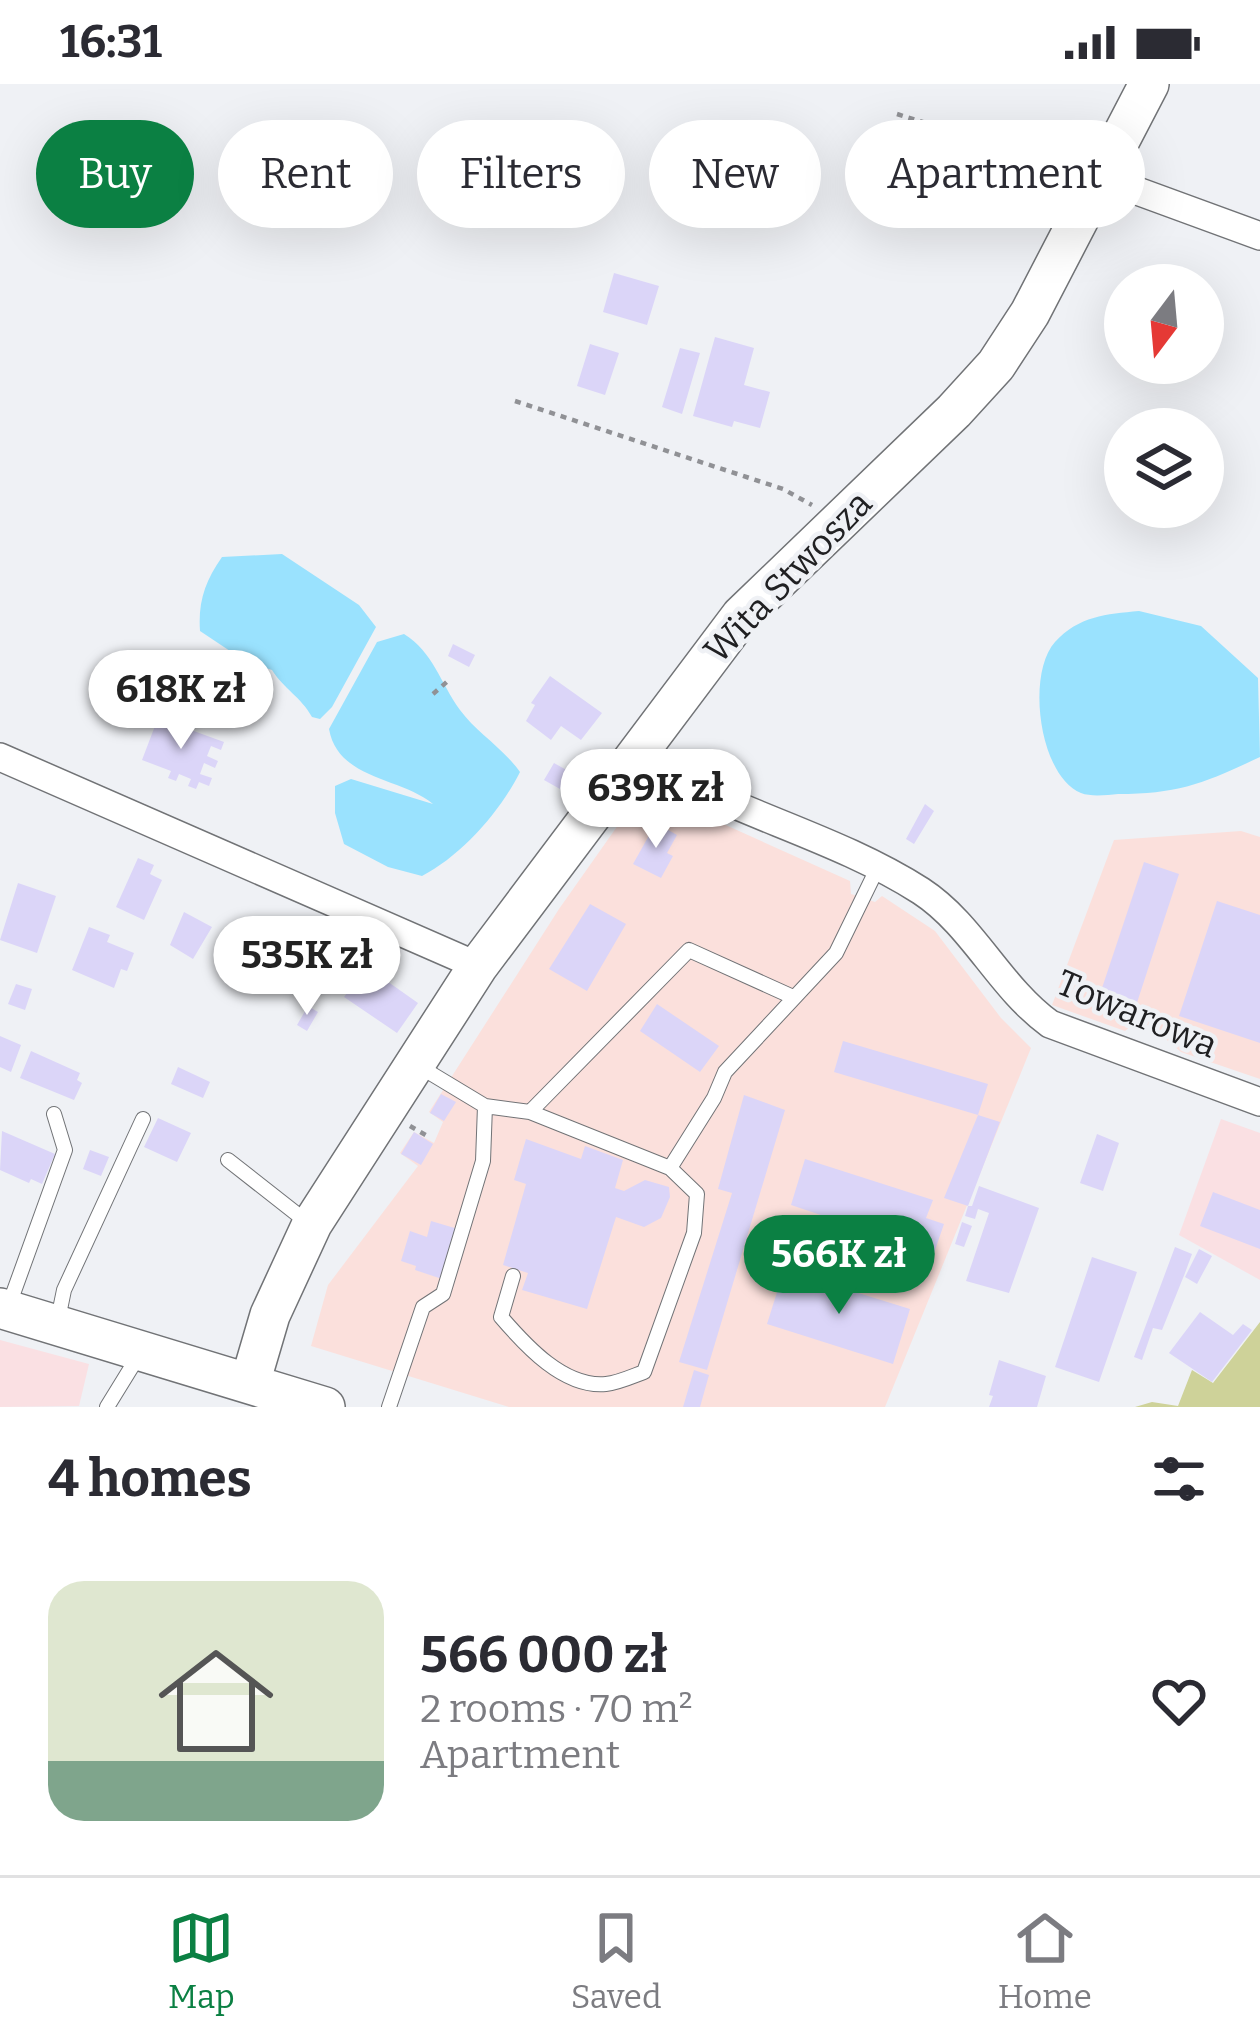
<!DOCTYPE html>
<html lang="en">
<head>
<meta charset="utf-8">
<style>
  :root { --surface:#fff; --page:#f2f2f3; --text:#2b2b33; --muted:#7c7c81; --line:#e1e1e2; --accent:#0b8043 }
  body { margin:0; font-family:Bitter,serif; background:var(--page); color:var(--text); height:100vh; display:flex; flex-direction:column; font-size:45px; white-space:nowrap }
  * { box-sizing:border-box; margin:0 }
  p { font-size:39px; color:var(--muted) }
  .icon { flex:none; width:66px; height:66px; fill:none; stroke:currentColor; stroke-width:2; stroke-linecap:round; stroke-linejoin:round }
  .map { position:relative; height:1323px; overflow:hidden }
  .panel { display:flex; flex-direction:column; background:var(--surface); flex:1 }
  .panel>* { flex:none }
  .banner { position:absolute; left:36px; top:36px; width:1188px; height:108px; display:flex; gap:24px }
  .needle { width:78px; rotate:196deg }
  .fabs { position:absolute; left:1104px; top:180px; display:grid; gap:24px }
  .fabs a { display:grid; place-items:center; width:120px; height:120px; border-radius:50%; background:var(--surface); box-shadow:0 12px 48px #0002; font-size:60px }
  .price { position:absolute; translate:-50% -102px; padding:0 27px; border-radius:42px; background:#fff; color:#222; font-size:39px; line-height:78px; filter:drop-shadow(0 3px 6px #0008) }
  .price::after { content:''; position:absolute; left:50%; top:72px; width:36px; height:27px; margin-left:-18px; background:inherit; clip-path:polygon(0 0,100% 0,50% 100%) }
  .price.selected { background:var(--accent); color:#fff }
  ul { padding:0; list-style:none }
  li { display:flex; align-items:center; gap:36px; height:300px; padding:0 48px }
  li+li { border-top:3px solid var(--line) }
  li span { display:grid; place-items:center; flex:none; width:336px; height:240px; border-radius:36px; color:#555 }
  li>.icon { margin-inline-start:auto }
  span .icon { width:144px; height:144px; fill:#fffc; stroke-width:1 }
  li b { font-size:51px }
  h2 { display:flex; justify-content:space-between; align-items:center; height:144px; padding:0 48px; font-size:51px }
  .tag { padding:0 42px; border-radius:54px; background:var(--surface); box-shadow:0 12px 48px #0002; font-size:42px; line-height:108px }
  .tag.selected { background:var(--accent); color:#fff }
  .status { display:flex; justify-content:space-between; align-items:center; height:84px; padding:0 60px; background:var(--surface); direction:ltr }
  .status svg { height:33px; fill:currentColor }
  .tabs { display:flex; justify-content:space-around; align-items:center; height:168px; border-top:3px solid var(--line); background:var(--surface); font-size:33px; color:var(--muted) }
  .tabs a { display:grid; justify-items:center; gap:6px }
  .tabs .selected { color:var(--accent) }
  .map>svg:first-child { display:block }
</style>
</head>
<body>
<div class="status"><b>16:31</b><svg viewBox="0 0 49 12"><path d="M0 12V9h3v3zM5 12V6h3v6zM10 12V3h3v9zM15 12V0h3v12zM26 1h20v11H26zM47 4h2v5h-2z"/></svg></div>
<div class="map">
<svg width="1260" height="1323" viewBox="0 0 1260 1323">
  <rect width="100%" height="100%" fill="#eff1f5"/>
  <path fill="#fae0e3" d="M1221,1035L1260,1049V1196L1179,1151Z
    M0,1256L89,1280L79,1322L0,1323Z"/>
  <path fill="#fbe0dc" d="M670,716L850,797L851,810L875,818L882,812L935,847L1001,934L1031,964L885,1323H509L311,1262L328,1201L418,1082L400,1069L414,1048L434,1059L443,1038L429,1028L559,825L628,727Z
    M1241,747L1260,753V995L1181,968L1161,951L1131,942L1125,947L1052,921L1114,756Z"/>
  <path fill="#ced299" d="M1260,1238V1323H1135L1152,1318L1178,1322L1192,1286L1213,1299Z"/>
  <path fill="#9ae2fe" d="M282,470L359,521L376,543L332,623L320,635L312,633C301,613 284,605 272,586L245,577L200,547C198,518 205,497 222,473Z
    M1139,527L1201,542L1258,594L1260,673C1205,699 1179,710 1118,710C1107,711 1091,713 1081,709C1039,692 1026,590 1055,558C1079,532 1106,530 1139,527Z
    M404,550C433,568 440,598 460,626C476,648 502,663 520,688C500,728 461,772 422,792L388,783L344,760L335,729V702L351,695L433,720C401,693 338,696 329,645L377,558Z"/>
  <path fill="#dbd5f8" d="M614,189L659,202L647,241L603,228Z
    M715,253L754,264L744,301L770,308L760,344L734,337L732,343L693,332Z
    M590,260L619,269L605,311L577,302Z
    M680,264L700,269L682,330L662,323Z
    M453,560L475,571L469,583L448,572Z
    M550,592L602,629L581,656L561,642L551,656L526,637L535,621L531,619Z
    M158,634L224,658L221,666L211,662L207,672L218,677L215,684L204,679L200,690L212,694L209,702L199,698L196,705L188,702L191,695L179,690L176,697L168,694L171,687L142,676Z
    M554,679L570,688L560,705L544,696Z
    M925,720L934,727L914,760L906,755Z
    M656,739L677,751L667,769L673,772L661,794L633,780Z
    M138,774L154,781L150,790L162,796L144,836L116,823Z
    M1144,778L1179,790L1132,934L1096,922Z
    M18,799L56,812L37,869L0,856Z
    M1217,817L1260,831V959L1179,932Z
    M590,820L626,840L587,907L549,885Z
    M184,828L212,843L193,875L170,861Z
    M266,835L333,864L319,899L297,889L289,908L276,902L281,888L262,884L263,880L249,874L256,858L250,855L252,847L259,850Z
    M89,843L110,851L107,858L134,869L127,887L121,885L114,904L72,886Z
    M367,883L418,919L397,949L344,913Z
    M16,900L32,905L25,926L8,920Z
    M657,920L719,962L700,988L640,947Z
    M308,922L318,928L307,947L297,941Z
    M0,952L21,961L11,988L0,983Z
    M843,957L988,1000L978,1031L1000,1038L968,1122H972L979,1102L1039,1124L1009,1209L966,1197L989,1129L978,1125L975,1135L965,1132L968,1122L944,1114L978,1031L834,988Z
    M31,967L80,989L77,996L82,999L74,1016L20,994Z
    M178,983L210,998L203,1014L171,1000Z
    M441,1010L456,1018L444,1037L430,1029Z
    M744,1011L785,1026L707,1286L679,1278L732,1109L718,1105Z
    M158,1034L191,1049L177,1078L144,1063Z
    M2,1047L55,1070L42,1100L31,1095L29,1099L0,1086Z
    M414,1048L433,1060L421,1081L401,1070Z
    M1097,1050L1119,1059L1103,1107L1080,1099Z
    M526,1055L581,1075L585,1062L623,1076L615,1104L624,1107L645,1096L669,1103L670,1113L661,1134L644,1143L616,1133L587,1225L522,1206L528,1189L503,1181L526,1100L514,1096Z
    M90,1066L109,1073L101,1092L83,1085Z
    M805,1075L933,1116L926,1134L944,1140L934,1169L791,1121Z
    M1213,1108L1260,1126V1165L1200,1142Z
    M431,1137L458,1145L442,1195L415,1186L416,1182L401,1177L410,1147L427,1153Z
    M962,1138L972,1142L964,1163L955,1160Z
    M1175,1163L1192,1170L1185,1189L1162,1246L1153,1244L1142,1276L1134,1273Z
    M1199,1165L1212,1172L1197,1200L1185,1193Z
    M1092,1173L1137,1188L1099,1298L1055,1283Z
    M784,1186L910,1225L893,1280L767,1240Z
    M1200,1228L1233,1251L1243,1240L1252,1246L1212,1298L1169,1269Z
    M999,1276L1046,1292L1037,1323H989L993,1312L989,1311Z
    M694,1286L709,1291L700,1323H683Z"/>
  <g fill="none" stroke-linecap="round" stroke-linejoin="round">
    <g stroke="#717376" stroke-width="16">
      <path id="lane" d="M485,1022L530,1028L670,1084L697,1110L694,1149L644,1288C633,1292 618,1299 606,1300C564,1304 526,1262 501,1233L513,1192
        M530,1028L689,866L793,913
        M228,1076L307,1138
        M670,1084L714,1014L725,988L836,869L878,783
        M9,1221L65,1066L54,1030
        M57,1240L64,1206L143,1035
        M107,1323L139,1271
        M389,1323L423,1223L443,1210L483,1077L485,1022L417,981"/>
    </g>
    <g stroke="#717376" stroke-width="30">
      <path id="street" d="M1099,93L1260,152
        M635,670C723,727 832,750 921,807C973,841 999,903 1050,940L1260,1018
        M0,673L478,882"/>
    </g>
    <g stroke="#717376" stroke-width="42">
      <path id="secondary" d="M0,1224L325,1323
        M250,1299L270,1231L312,1140L478,882L741,532L954,327L996,281L1030,229L1149,0"/>
    </g>
    <path stroke="#909195" stroke-width="4.5" stroke-dasharray="6 6" stroke-linecap="butt" d="M897,30L1069,84
      M515,317L783,405L812,421
      M433,610L449,596
      M410,1042L429,1053"/>
    <use href="#lane" stroke="#fff" stroke-width="14"/>
    <use href="#street" stroke="#fff" stroke-width="27"/>
    <use href="#secondary" stroke="#fff" stroke-width="39"/>
  </g>
  <g text-anchor="middle" dominant-baseline="central" stroke-width="9" stroke-linejoin="round" paint-order="stroke">
    <g font-size="36" fill="#202022" stroke="#eff1f5">
      <text transform="translate(788 493) rotate(-46)">Wita Stwosza</text>
      <text transform="translate(1137 930) rotate(23)">Towarowa</text>
    </g>
  </g>
</svg>
<div class="fabs">
<a><svg class="needle" viewBox="-14 -14 28 28"><path d="M0-13l5 13h-10z" fill="#e53935"/><path d="M0 13l5-13h-10z" fill="#7c7c81"/></svg></a>
<a><svg class="icon" aria-label="layers" viewBox="0 0 24 24"><path d="M12 4l9 5-9 5-9-5zM3 14l9 5 9-5"/></svg></a>
</div>
<b class="price" style="left:181px;top:668px">618K zł</b>
<b class="price" style="left:656px;top:767px">639K zł</b>
<b class="price" style="left:307px;top:934px">535K zł</b>
<b class="price selected" style="left:839px;top:1233px">566K zł</b>
<div class="banner">
<a class="tag selected">Buy</a>
<a class="tag">Rent</a>
<a class="tag">Filters</a>
<a class="tag">New</a>
<a class="tag">Apartment</a>
</div>
</div>
<section class="panel">
<h2>4 homes<svg class="icon" aria-label="filters" viewBox="0 0 24 24"><path d="M4 7h16M4 17h16"/><circle cx="9" cy="7" r="2"/><circle cx="15" cy="17" r="2"/></svg></h2>
<ul>
<li><span style="background:linear-gradient(#dfe7d0 75%,#7fa58c 0)"><svg class="icon" aria-label="home" viewBox="0 0 24 24"><path d="M3 11l9-7 9 7M6 9v11h12V9"/></svg></span><div><b>566 000 zł</b><p>2 rooms · 70 m²</p><p>Apartment</p></div><svg class="icon" aria-label="heart" viewBox="0 0 24 24"><path d="M12 20l-8-8c-3-5 5-10 8-4 3-6 11-1 8 4z"/></svg></li>
</ul>
</section>
<nav class="tabs">
<a class="selected"><svg class="icon" aria-label="map" viewBox="0 0 24 24"><path d="M3 6l6-2 6 2 6-2v14l-6 2-6-2-6 2zM9 4v14M15 6v14"/></svg>Map</a>
<a><svg class="icon" aria-label="saved" viewBox="0 0 24 24"><path d="M7 4h10v16l-5-4-5 4z"/></svg>Saved</a>
<a><svg class="icon" aria-label="home" viewBox="0 0 24 24"><path d="M3 11l9-7 9 7M6 9v11h12V9"/></svg>Home</a>
</nav>
</body>
</html>
